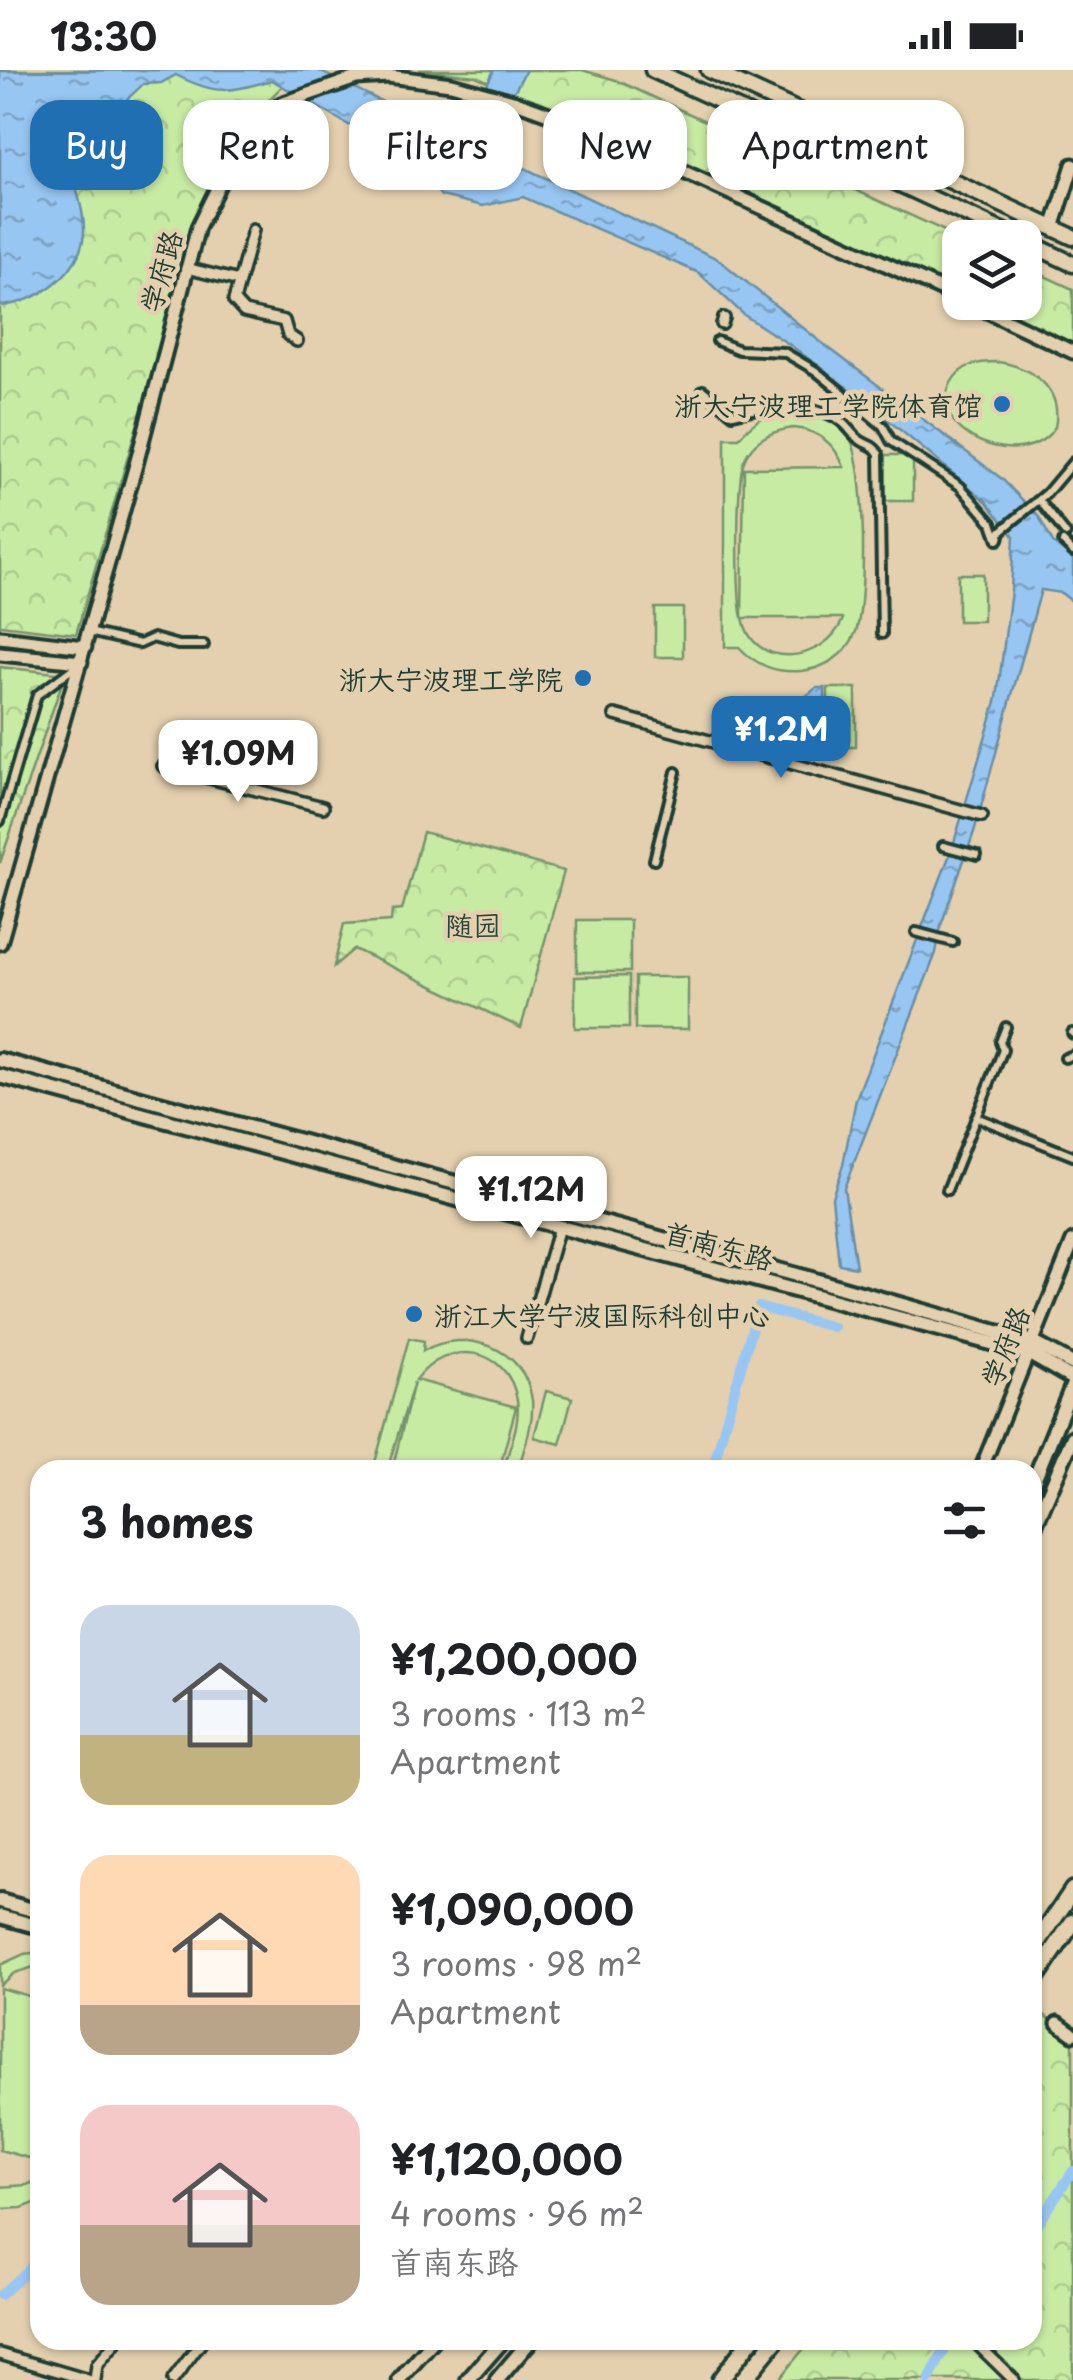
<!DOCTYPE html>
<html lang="en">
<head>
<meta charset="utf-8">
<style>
  :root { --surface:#fff; --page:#f2f2f2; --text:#202124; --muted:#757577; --accent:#1f6fb2 }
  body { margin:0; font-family:"Playpen Sans","LXGW WenKai TC",sans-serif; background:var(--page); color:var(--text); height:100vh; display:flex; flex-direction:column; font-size:38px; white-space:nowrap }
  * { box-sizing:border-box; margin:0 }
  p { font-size:32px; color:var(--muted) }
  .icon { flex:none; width:55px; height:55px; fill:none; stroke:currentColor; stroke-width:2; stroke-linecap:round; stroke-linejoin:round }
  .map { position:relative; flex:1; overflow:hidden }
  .side { position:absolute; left:30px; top:1390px; width:1012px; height:890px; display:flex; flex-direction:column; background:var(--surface); border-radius:30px; box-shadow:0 2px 8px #0004 }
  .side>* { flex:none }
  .top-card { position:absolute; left:30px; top:30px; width:1015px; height:90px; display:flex; gap:20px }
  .fabs { position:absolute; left:942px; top:150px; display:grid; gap:20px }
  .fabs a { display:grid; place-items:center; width:100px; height:100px; border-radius:20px; background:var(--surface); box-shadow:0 2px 8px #0004; font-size:50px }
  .price { position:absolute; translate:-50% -85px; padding:0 22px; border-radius:20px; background:#fff; color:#222; font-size:32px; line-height:65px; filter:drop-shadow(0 2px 5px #0008) }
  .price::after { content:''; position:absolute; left:50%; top:60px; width:30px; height:22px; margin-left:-15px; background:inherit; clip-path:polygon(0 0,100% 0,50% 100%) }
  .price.on { background:var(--accent); color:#fff }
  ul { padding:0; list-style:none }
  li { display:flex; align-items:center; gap:30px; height:250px; padding:0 50px }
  li span { display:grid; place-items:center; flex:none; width:280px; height:200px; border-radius:30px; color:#555 }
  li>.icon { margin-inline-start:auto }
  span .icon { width:120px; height:120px; fill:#fffc; stroke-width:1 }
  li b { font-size:42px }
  h2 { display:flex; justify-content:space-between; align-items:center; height:120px; padding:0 50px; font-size:42px }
  .tag { padding:0 35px; border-radius:30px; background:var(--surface); box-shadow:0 2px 8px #0004; font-size:35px; line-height:90px }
  .tag.on { background:var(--accent); color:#fff }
  .status { display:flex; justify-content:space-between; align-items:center; height:70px; padding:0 50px; background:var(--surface); direction:ltr }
  .status svg { height:28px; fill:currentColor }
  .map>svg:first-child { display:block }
</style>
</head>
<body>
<div class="status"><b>13:30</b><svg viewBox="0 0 49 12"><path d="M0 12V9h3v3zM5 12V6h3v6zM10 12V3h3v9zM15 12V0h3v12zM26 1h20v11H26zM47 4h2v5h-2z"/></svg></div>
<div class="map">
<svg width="1073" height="2310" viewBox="0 0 1073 2310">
  <defs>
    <pattern id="park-crowns" width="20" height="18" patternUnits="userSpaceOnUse" patternTransform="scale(2.5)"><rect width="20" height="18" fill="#c8eba4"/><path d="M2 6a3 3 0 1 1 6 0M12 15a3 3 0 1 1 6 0" fill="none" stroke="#abca8e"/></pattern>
    <pattern id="water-ripples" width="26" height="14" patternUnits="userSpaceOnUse" patternTransform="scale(2.5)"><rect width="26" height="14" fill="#98c6f2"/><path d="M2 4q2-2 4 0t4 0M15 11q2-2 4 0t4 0" fill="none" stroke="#7ba2c5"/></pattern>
  </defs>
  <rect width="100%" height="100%" fill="#e4d0ae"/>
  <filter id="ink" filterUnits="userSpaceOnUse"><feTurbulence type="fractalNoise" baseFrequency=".01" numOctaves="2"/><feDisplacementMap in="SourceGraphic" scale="20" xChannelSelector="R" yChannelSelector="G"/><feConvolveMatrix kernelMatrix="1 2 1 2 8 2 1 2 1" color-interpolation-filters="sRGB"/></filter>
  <g filter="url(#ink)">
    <path fill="url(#park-crowns)" stroke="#74946c" stroke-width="2.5" d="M0,0H325L286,12L236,64L194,161L76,564L0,555Z
      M419,0H582L616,10L960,168V223L476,6Z
      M1025,197L1073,219V274L981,233L1025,232Z
      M0,597L65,604L0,793Z
      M423,762L564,801L521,958L354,879L334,896L344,854L391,851L392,841L402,840Z
      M1043,1944L1073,1966V2310H778L811,2270H1032L1033,1960Z"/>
    <path fill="#c8eba4" stroke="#74946c" stroke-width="2.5" fill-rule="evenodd" d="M998,292C1033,297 1063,319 1055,357C1024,406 923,362 951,313C961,294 978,292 998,292Z
      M795,340C815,344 836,350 849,367C866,390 867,537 855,564C846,585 824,599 801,601C776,603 757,596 739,577H725V368H739C755,349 770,341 795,340ZM793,358C818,360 835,374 844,397L744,398L742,548C737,527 736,410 744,391C752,370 771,361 793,358ZM743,548H842L843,549C825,594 752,601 743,548Z
      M886,385H913V431H885Z
      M958,504H983V551H958Z
      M655,538H683V587H655Z
      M828,618H856V677H828Z
      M577,850H630V902H577Z
      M629,906V958H575V907Z
      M635,907H688V959H635Z
      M409,1268L424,1271L423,1281C466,1257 525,1277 532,1330C534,1354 524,1378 518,1400H503C509,1378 521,1353 517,1330C508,1275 446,1268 416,1310L516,1337L499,1400H392L414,1312L387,1400H373Z
      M546,1321L572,1328L560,1374L534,1367Z
      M40,1882V1895L14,1903L0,1915V1895L24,1884Z
      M0,1918L40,1929V2091L0,2080Z
      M40,2109V2131L22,2138L0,2139V2117L27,2115Z"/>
    <path fill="url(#water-ripples)" stroke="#688fa6" stroke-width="2.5" d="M207,0H317L385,33L420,61L450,72L463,64L494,0H526L490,65L501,87L718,189L817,269L1002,409L1039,447L1053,473L1073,489V532L1061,523L1041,520L974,762L941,855L936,883L844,1118L856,1197L839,1194L832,1127L843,1095L856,1029L952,779L997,628L1011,521L1014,466L986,431L870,335L793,277L744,245L699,203L523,127L483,136L441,126L415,94L272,10C229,22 217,26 176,5L161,13L143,14C119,40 83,57 70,93C74,115 85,141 84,163C81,203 36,234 0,236V1Z
      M816,618H825V683L761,664Z"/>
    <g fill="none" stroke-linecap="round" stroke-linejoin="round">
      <path stroke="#98c6f2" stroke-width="10" d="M712,1400L758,1237L833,1257
        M1032,2162L1073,2101
        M0,2225L40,2189
        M929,2310L950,2270"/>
      <g stroke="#1f3d34" stroke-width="14">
        <path id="pedestrian" d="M717,271L739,280L784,282L816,301L883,356L891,371L960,416L992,453L998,470
          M703,320L733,344C769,336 810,328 843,353C849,358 853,366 860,370C868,376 873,374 879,384L882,564
          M1039,430L1066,464
          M999,469L1001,461L1047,423L1073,392
          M1063,472L1073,482
          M89,562L140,574L153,568L178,575H204
          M0,751L37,625L76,596
          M943,776L977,785
          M654,790L676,702
          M916,862L953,872
          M1072,963L1073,964
          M1065,988L1073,985
          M976,1047L1073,1086
          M947,1120L1003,980L1000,972L1006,957"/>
      </g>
      <g stroke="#1f3d34" stroke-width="16">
        <path id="minor" d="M253,160L234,231L244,242L284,251L288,265L297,271
          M186,198L239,211
          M722,254L724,248
          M615,645L982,746
          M163,696L323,737
          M527,1268L559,1157
          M973,2270L1014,2310
          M0,2284L88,2310
          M95,2310L97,2295L118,2270
          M173,2310L203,2270"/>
      </g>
      <g stroke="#1f3d34" stroke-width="19">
        <path id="tertiary" d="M1053,158L1073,95
          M968,232L1073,282
          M0,567L85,577
          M0,584L81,592
          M0,873L137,391L198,157L237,78L281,34L356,8L388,6L451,14L513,31L590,59L960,228
          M981,1400L1073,1171
          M1058,1953L1073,1964
          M399,2310L435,2270"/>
      </g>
      <g stroke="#1f3d34" stroke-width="20">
        <path id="secondary" d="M0,990L822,1212L1032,1272L1073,1294
          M0,1006L1028,1283L1073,1309
          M1032,1415L1073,1314
          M1032,1462L1073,1367
          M0,1831L40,1842
          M0,1846L40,1857
          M468,2310L503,2270
          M497,2310L531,2270"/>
      </g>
      <g stroke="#1f3d34" stroke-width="21">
        <path id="primary" d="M653,0L1017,168
          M709,0L1073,167
          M1025,171L1073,194"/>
      </g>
      <g stroke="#1f3d34" stroke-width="22">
        <path id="motorway" d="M1032,1881L1073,1820
          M1032,1913L1073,1852
          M720,2310L751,2270
          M743,2310L776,2270"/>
      </g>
      <use href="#pedestrian" stroke="#e4d0ae" stroke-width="6"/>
      <use href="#minor" stroke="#e4d0ae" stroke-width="9"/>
      <use href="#tertiary" stroke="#e4d0ae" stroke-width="11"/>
      <use href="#secondary" stroke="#e4d0ae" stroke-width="12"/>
      <use href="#primary" stroke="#e4d0ae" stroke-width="14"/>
      <use href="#motorway" stroke="#e4d0ae" stroke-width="15"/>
    </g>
  </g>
  <g fill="#1f6fb2" stroke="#e4d0ae" stroke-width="4">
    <circle cx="1002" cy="334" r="10"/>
    <circle cx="583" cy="608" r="10"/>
    <circle cx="414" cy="1244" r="10"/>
  </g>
  <g text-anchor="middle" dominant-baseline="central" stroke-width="9" stroke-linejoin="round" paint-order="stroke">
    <g font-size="28" fill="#1f3d34" stroke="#e4d0ae">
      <text transform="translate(160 201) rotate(-74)">学府路</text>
      <text transform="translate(719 1175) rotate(15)">首南东路</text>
      <text transform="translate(1004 1276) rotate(-68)">学府路</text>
    </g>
    <g font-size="28" fill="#1f3d34" stroke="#e4d0ae" text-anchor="end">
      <text x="982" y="334">浙大宁波理工学院体育馆</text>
      <text x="563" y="608">浙大宁波理工学院</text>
      <text x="434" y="1244" text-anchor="start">浙江大学宁波国际科创中心</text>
    </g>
    <g font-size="28" fill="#27463a" stroke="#e4d0ae">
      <text x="473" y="854">随园</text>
    </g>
  </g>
</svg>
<div class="fabs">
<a><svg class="icon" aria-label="layers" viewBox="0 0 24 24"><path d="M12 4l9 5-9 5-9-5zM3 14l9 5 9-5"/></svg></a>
</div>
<b class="price on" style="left:781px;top:711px">¥1.2M</b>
<b class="price" style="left:238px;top:735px">¥1.09M</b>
<b class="price" style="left:531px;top:1171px">¥1.12M</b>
<div class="top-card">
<a class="tag on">Buy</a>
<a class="tag">Rent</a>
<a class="tag">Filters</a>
<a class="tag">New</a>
<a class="tag">Apartment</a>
</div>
<section class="side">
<h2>3 homes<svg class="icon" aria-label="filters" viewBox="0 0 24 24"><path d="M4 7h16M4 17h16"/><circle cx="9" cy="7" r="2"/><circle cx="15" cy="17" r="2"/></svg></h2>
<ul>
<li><span style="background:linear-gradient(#c9d6e8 65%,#c2b280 0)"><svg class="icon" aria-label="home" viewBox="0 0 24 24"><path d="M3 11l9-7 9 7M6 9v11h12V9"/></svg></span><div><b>¥1,200,000</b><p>3 rooms · 113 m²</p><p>Apartment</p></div></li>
<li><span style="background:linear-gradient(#ffd9b3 75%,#b9a48a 0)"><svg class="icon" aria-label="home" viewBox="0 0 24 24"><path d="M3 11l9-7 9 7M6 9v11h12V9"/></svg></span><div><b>¥1,090,000</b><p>3 rooms · 98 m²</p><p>Apartment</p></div></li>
<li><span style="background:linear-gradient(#f6c9c9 60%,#b9a48a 0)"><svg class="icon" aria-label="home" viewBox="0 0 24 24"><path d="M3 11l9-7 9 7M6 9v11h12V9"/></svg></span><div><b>¥1,120,000</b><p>4 rooms · 96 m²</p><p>首南东路</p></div></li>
</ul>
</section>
</div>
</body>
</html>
